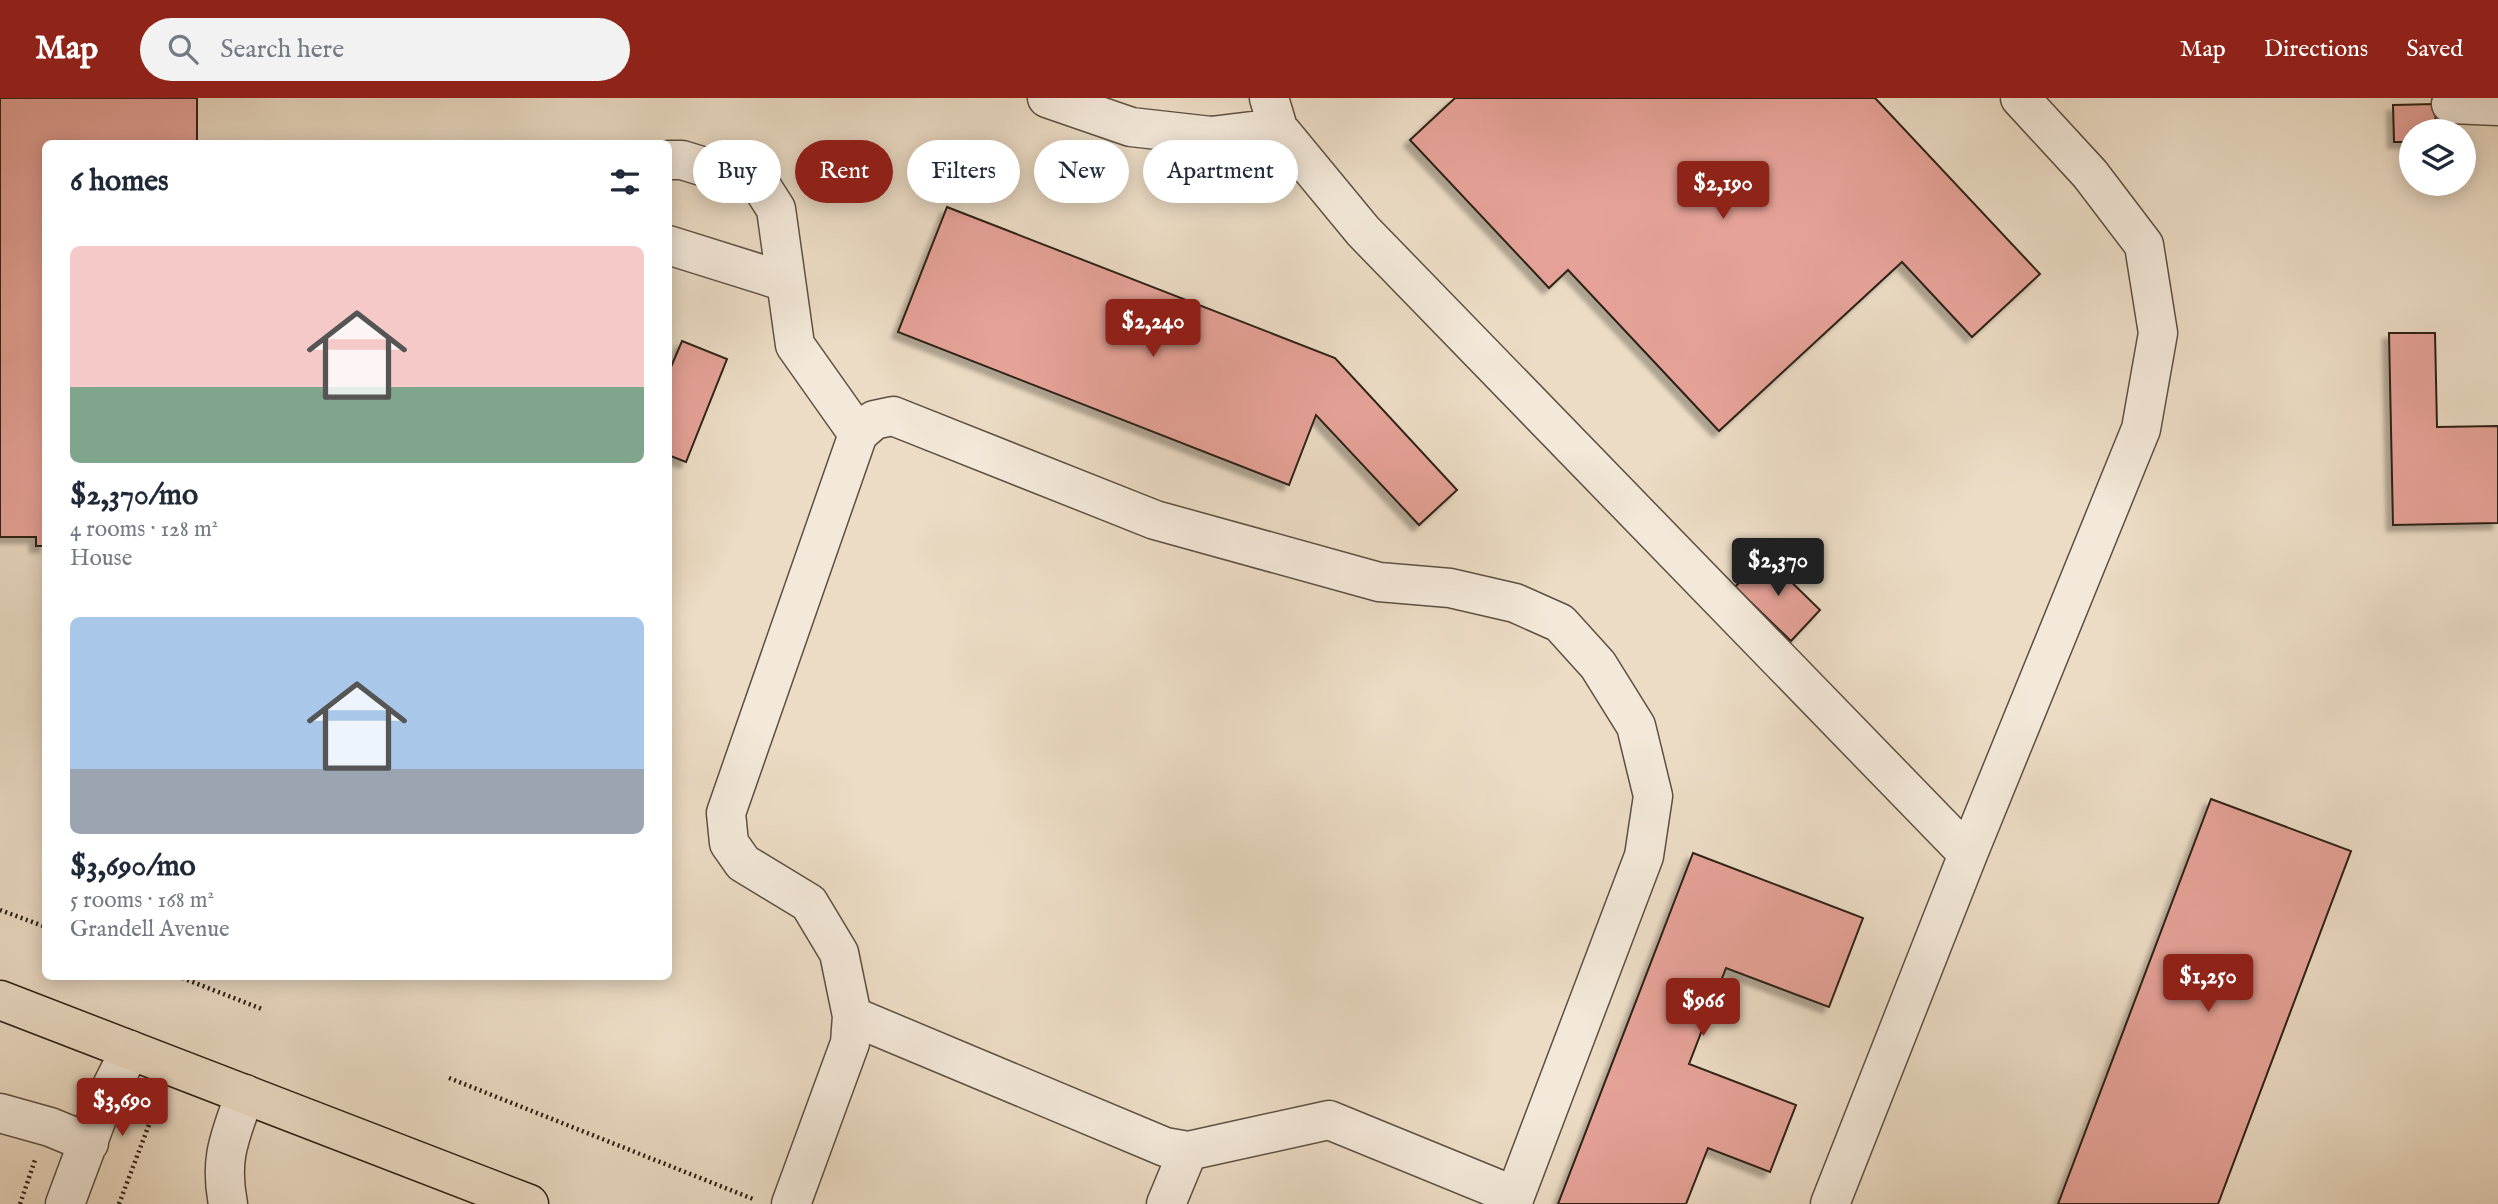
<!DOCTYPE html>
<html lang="en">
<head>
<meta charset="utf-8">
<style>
  :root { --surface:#fff; --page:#f2f2f3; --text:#1f2937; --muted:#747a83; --accent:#8f2418 }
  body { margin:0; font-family:"IM FELL English",serif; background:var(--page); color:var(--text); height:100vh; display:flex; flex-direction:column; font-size:26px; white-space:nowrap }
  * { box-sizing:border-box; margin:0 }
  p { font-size:23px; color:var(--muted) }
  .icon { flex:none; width:38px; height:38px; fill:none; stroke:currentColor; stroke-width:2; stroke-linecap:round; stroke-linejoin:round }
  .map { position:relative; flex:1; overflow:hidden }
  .drawer { position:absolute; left:42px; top:42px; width:630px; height:840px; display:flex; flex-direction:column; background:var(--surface); border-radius:10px; box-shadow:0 4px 18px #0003 }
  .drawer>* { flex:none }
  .top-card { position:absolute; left:693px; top:42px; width:665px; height:63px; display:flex; gap:14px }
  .buttons { position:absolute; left:2399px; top:21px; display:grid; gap:14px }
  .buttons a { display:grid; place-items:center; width:77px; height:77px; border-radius:50%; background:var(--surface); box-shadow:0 4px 18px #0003; font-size:35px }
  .price { position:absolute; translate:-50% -60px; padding:0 16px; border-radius:7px; background:var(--accent); color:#fff; font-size:23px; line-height:46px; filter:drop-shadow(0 2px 4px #0008) }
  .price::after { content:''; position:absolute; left:50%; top:42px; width:21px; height:16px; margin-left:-10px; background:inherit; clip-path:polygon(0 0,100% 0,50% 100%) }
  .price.on { background:#222; color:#fff }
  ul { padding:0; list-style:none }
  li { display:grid; align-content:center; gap:14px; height:371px; padding:0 28px }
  li span { display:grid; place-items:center; height:217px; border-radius:10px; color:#555 }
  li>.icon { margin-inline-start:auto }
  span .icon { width:126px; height:126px; fill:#fffc; stroke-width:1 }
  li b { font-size:30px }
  h2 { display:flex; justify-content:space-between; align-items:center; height:84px; padding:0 28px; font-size:30px }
  .chip { padding:0 24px; border-radius:32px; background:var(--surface); box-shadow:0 4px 18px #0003; font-size:24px; line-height:63px }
  .chip.on { background:var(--accent); color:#fff }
  header { display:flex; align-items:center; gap:42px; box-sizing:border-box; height:98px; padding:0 35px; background:var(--accent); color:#fff }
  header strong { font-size:33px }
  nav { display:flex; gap:38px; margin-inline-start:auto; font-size:24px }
  .search { width:490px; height:63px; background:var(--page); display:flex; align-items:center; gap:18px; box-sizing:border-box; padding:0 24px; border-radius:38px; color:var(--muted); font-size:26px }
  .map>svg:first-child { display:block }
</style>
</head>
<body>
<header>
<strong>Map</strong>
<div class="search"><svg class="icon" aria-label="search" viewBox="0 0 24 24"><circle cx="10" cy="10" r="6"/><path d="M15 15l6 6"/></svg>Search here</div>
<nav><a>Map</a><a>Directions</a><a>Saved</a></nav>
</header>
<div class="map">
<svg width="2498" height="1106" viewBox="0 0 2498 1106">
  <defs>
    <filter id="shadow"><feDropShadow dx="-6" dy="6" stdDeviation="2" flood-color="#0004"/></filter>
  </defs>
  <rect width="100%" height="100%" fill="#ecdcc5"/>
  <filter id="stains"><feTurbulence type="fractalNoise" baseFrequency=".00286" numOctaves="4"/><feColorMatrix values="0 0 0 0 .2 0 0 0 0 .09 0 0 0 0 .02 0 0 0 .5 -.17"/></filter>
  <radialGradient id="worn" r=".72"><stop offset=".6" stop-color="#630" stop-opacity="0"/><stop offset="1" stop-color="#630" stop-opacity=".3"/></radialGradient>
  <path fill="#e6a298" stroke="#2d2116" stroke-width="2" filter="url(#shadow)" d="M0,0H197V46H46V448H36V439H0Z
    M1455,0H1875L2040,176L1972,239L1902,164L1719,333L1568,172L1549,190L1410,42Z
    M2435,6L2436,33H2412V44H2394L2393,7Z
    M947,109L1335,260L1457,392L1419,427L1316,317L1289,387L898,234Z
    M2389,235H2435L2437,329L2498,328V425L2393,427Z
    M682,243L727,261L686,364L668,357V276Z
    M1765,458L1820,512L1791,543L1735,489Z
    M2211,701L2351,753L2218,1106H2058Z
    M1693,755L1863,820L1829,909L1726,870L1689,966L1796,1007L1770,1074L1708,1050L1686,1106H1558Z"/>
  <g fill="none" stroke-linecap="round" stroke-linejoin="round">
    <g stroke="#5d5042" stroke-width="41">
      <path id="minor" d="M1047,0L1131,29L1211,38L1278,30
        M1269,0L1278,30L1363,133L1968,756
        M2451,6L2498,8
        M668,62H682L760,86L776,111L795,247L858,336
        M668,147L786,184
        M852,918L1165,1049L1188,1053L1329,1022L1515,1098
        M0,1015L50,1029L89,1045
        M65,1106L100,1012L130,952
        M228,1106C219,1060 230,1039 245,996
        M791,1106L850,945L852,918L839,855L809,805L743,765L729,745L726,715L858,336L874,322L893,318L1155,422L1379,484L1450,490L1515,505L1560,525L1598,567L1636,628L1653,698L1644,758L1512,1106
        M1166,1106L1188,1053
        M1830,1106L1968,756L2141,331L2158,235L2144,147L2090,76L2020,0"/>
    </g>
    <g stroke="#2d2116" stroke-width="41">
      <path id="major" d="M0,902L529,1106"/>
    </g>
    <path stroke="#2d2116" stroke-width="4.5" stroke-dasharray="2 3.5" stroke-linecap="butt" d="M0,812L46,829
      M177,878L262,911
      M449,980L753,1101
      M20,1106L35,1062
      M119,1106L150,1024"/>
    <use href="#minor" stroke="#f3e8d9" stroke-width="38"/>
    <use href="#major" stroke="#ecdcc5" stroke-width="38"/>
  </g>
  <rect width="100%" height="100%" filter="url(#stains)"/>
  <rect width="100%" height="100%" fill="url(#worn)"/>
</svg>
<div class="buttons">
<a><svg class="icon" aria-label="layers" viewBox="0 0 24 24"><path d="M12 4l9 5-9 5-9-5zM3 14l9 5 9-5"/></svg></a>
</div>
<b class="price" style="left:1723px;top:123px">$2,190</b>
<b class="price" style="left:1153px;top:261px">$2,240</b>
<b class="price on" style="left:1778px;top:500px">$2,370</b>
<b class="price" style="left:2208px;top:916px">$1,250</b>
<b class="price" style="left:1703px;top:940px">$966</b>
<b class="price" style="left:122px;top:1040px">$3,690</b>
<div class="top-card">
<a class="chip">Buy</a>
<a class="chip on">Rent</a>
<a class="chip">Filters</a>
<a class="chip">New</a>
<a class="chip">Apartment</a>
</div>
<section class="drawer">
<h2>6 homes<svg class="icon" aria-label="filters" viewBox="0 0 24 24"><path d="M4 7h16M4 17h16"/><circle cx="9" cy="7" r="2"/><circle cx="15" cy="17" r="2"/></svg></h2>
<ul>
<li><span style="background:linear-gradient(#f6c9c9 65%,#7fa58c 0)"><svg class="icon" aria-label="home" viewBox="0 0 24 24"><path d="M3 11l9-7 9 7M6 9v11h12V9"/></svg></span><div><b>$2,370/mo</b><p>4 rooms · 128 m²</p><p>House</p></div></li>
<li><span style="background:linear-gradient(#a9c7e8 70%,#9aa5b1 0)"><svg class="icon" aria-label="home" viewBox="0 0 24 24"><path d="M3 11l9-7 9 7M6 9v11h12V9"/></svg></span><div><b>$3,690/mo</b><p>5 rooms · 168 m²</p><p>Grandell Avenue</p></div></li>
</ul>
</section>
</div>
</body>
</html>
